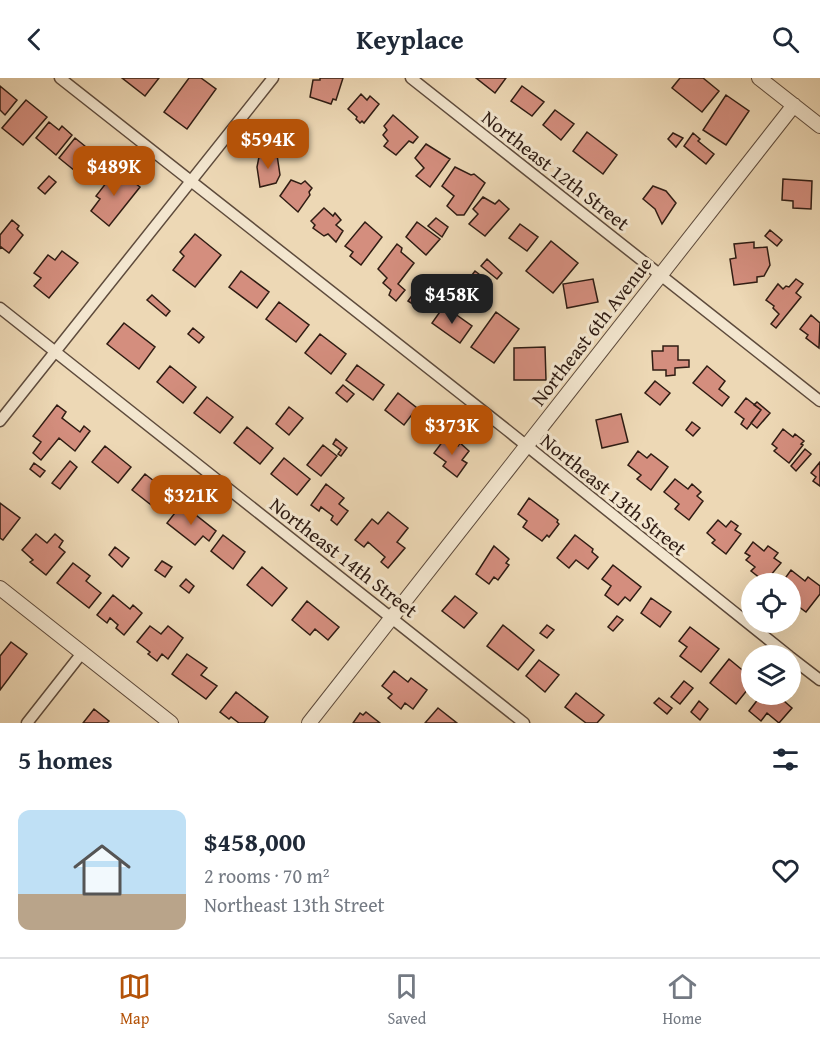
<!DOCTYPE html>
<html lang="en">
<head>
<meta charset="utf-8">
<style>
  :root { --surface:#fff; --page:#f2f2f3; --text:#1f2937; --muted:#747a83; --line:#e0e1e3; --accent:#b45309 }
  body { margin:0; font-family:"Gentium Book Plus",serif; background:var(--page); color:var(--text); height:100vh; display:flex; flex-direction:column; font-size:22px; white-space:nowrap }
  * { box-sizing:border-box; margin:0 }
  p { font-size:20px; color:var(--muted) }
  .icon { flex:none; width:33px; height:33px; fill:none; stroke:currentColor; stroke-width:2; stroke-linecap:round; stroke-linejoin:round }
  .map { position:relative; height:645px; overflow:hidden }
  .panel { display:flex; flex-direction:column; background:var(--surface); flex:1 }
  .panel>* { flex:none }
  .buttons { position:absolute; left:741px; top:495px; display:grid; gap:12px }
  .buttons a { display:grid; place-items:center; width:60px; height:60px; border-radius:50%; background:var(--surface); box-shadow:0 6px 24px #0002; font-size:30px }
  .price { position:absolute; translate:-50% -51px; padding:0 14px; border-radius:12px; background:var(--accent); color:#fff; font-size:20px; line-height:39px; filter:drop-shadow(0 2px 3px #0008) }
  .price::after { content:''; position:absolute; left:50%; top:36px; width:18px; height:14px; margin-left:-9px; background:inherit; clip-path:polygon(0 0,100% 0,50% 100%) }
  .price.active { background:#222; color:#fff }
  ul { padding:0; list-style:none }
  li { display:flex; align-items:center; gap:18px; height:150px; padding:0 18px }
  li span { display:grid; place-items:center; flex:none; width:168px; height:120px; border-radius:12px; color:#555 }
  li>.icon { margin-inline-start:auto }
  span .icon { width:72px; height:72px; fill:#fffc; stroke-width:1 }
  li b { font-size:26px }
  h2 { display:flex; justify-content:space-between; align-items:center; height:72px; padding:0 18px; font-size:26px }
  header { display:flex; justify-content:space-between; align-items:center; height:78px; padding:0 18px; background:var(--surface); font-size:27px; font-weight:600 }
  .tab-bar { display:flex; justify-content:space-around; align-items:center; height:84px; border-top:2px solid var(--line); background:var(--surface); font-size:16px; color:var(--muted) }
  .tab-bar a { display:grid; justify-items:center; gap:3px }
  .tab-bar .active { color:var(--accent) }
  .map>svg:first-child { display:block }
</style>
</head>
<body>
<header><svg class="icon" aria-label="back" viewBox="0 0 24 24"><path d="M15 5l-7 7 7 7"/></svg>Keyplace<svg class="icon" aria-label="search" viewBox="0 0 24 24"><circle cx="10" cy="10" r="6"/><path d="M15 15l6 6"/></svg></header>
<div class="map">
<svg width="820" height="645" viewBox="0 0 820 645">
  <rect width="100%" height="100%" fill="#edd8b5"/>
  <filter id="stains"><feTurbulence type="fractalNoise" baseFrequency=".00333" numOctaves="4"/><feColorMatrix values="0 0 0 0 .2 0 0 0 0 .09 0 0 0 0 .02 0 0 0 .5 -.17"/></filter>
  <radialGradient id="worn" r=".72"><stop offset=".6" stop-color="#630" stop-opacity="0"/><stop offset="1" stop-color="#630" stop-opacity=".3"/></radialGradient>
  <path fill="#d48e7e" stroke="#2f1c13" stroke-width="1.5" d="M122,0H159L145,18Z
    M189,0H201L216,11L187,51L164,34Z
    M320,0H343L336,22L333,21L331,26L310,19L313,2H320Z
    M476,0H506L495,15Z
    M680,0H703L719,13L702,34L672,10Z
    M0,8L17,22L5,37L0,32Z
    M522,8L544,24L532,38L511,23Z
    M361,16L367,22L370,18L379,26L364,45L362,43L360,45L356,41L357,39L348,31Z
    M726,17L749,33L726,67L703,52Z
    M26,22L47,39L23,67L2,50Z
    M555,32L574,46L561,62L543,47Z
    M393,37L418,59L413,65L409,63L396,77L384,68L388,63L383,57L387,52L384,48Z
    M49,44L59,52L62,48L72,57L56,77L36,60Z
    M587,54L617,77L603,96L573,73Z
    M673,55L683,60L676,69L668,61Z
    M693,55L700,61L698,63L714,76L706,86L684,68Z
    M75,60L96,77L80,97L59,80Z
    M426,66L450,81L430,109L416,98L424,90L415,80Z
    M277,77L280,97L276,105L260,109L257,89L259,79Z
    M455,89L471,97L474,96L485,105L464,137H457L447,128L454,118L442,108Z
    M117,91L140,109L109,148L91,133L100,121L96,118Z
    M49,98L56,104L45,116L38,110Z
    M783,101L812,103L811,131L793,130V123L782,122Z
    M291,102L301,106L305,103L312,110L309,114L310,117L298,134L280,118Z
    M653,108L666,113L676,125L662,146L655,131L643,121Z
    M483,119L495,126L499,122L509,131L485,158L469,146L478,136L473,131Z
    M324,130L333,138L335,135L341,142L336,147L343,153L336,164L328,156L324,158L313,150L315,147L311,143Z
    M436,140L448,149L442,159L428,148Z
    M12,142L19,148L17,151L23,157L9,175L1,169L0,171V157Z
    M365,144L382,159L361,187L350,178L353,174L345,168Z
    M417,144L440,161L426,177L406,159Z
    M520,146L538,159L527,173L509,160Z
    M770,152L782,162L777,168L765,158Z
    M195,156L221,177L195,209L173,192L184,178L180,174Z
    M551,163L578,185L553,215L526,193Z
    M754,164V170L767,169L770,187L764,198L757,199V204L734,207L730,181L736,180L734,166Z
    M397,166L402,170L401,174L414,185L398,206L405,212L396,223L389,217L391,212L383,205L387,200L378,191Z
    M62,173L78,185L49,220L34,208L41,200L34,195L48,177L55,182Z
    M487,181L502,195L497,201L481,188Z
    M241,193L269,214L257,230L229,209Z
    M475,193L488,203L477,216L465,206Z
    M593,201L598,224L567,230L563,206Z
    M796,201L803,206L796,215L801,219L776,250L771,246L779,236L773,230L774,228L766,222L778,206L783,211L786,208L789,209Z
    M421,205L437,216L425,234L408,223Z
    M152,217L170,233L166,238L147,222Z
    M279,224L309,247L296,264L266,241Z
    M444,228L472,248L460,265L432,245Z
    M496,234L519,251L494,285L471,269Z
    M811,237L820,245L819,270L806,260L808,257L800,251Z
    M124,245L155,269L139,291L107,266Z
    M193,250L204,259L199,265L188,256Z
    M320,256L346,276L331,296L305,275Z
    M663,268H678V282H689V289L675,290V297L666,298V292H653L652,273H663Z
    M545,269L546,302H514V270Z
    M357,287L384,307L373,322L346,302Z
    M170,288L196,309L183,325L157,304Z
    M707,288L725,303L719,311L729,319L722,328L693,305Z
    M655,303L670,315L660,327L645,315Z
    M343,307L354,316L347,324L336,315Z
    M398,315L417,330L404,347L385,332Z
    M207,319L233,339L220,355L194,335Z
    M746,320L761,332L747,351L741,346L744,341L735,334Z
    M757,324L770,335L757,350L751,345L761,332L754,327Z
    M57,327L66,334L62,340L80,354L84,348L90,353L75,373L59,360L41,382L33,375L41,364L33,358Z
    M289,329L303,340L289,357L276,346Z
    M621,336L628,364L602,370L596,342Z
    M692,344L700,350L693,358L686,352Z
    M247,349L273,370L260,386L234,365Z
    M783,351L793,359L795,356L804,363L801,366L803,367L789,385L774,373L777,370L772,366Z
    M446,359L458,368L460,365L469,373L462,382L467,385L457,399L443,388L446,384L434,375Z
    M336,361L347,370L341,378L338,376L341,372L333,366Z
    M323,367L337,378L321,398L307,387Z
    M105,368L131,389L118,405L92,384Z
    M805,371L811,376L796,393L791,388Z
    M638,373L647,380L651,376L668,389L651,412L637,401L641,397L628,387Z
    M284,380L310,401L297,417L271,396Z
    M70,383L77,389L60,411L52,405Z
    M820,384V408L813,403L816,399L811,395Z
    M34,385L45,393L40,399L30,391Z
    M145,396L168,414L155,430L132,412Z
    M675,401L688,411L692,406L701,414L697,418L703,423L689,442L675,431L679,426L664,414Z
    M326,406L344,420L339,426L348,433L337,447L331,442L333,438L321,429L319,433L311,427Z
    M529,420L558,442L557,444L559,446L549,459L547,457L542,463L523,449L527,443L518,436Z
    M0,425L20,440L3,462L0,460Z
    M182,426L216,453L209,463L203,458L195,467L167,445Z
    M388,434L408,450L397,464L405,470L388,490L381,484L385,479L368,464L364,469L355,462L372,441L378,446Z
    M718,442L726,449L731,443L738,448L735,452L741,456L726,476L712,465L715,462L707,455Z
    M36,456L47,465L55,456L63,463L59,469L65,474L46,497L30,484L33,482L22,472Z
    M223,457L245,474L233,491L211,473Z
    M575,457L593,471L592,474L598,479L588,491L576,482L569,490L557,480Z
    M753,464L764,473L768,468L778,475L774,480L781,485L765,504L751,493L755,489L746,482L750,478L745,475Z
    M494,468L509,481L506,485L509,487L498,502L494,499L489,506L476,496Z
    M115,469L129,480L122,489L109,477Z
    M162,483L172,489L165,499L155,492Z
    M73,485L90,498L86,503L101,515L89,530L57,505Z
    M613,487L641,509L630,523L625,519L618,527L605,517L611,508L602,501Z
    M262,489L287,510L272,528L247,507Z
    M791,492L805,503L808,499L820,508V516L806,534L791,523L794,519L790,516V506H781Z
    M186,501L194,508L189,515L180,508Z
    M113,517L130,531L133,527L142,535L124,557L116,550L118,547L110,540L107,545L97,537Z
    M455,518L477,535L464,550L442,533Z
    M651,520L671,534L660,549L641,535Z
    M307,523L339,549L328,562L315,551L310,557L292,542Z
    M617,538L623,542L613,553L608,549Z
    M503,547L534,572L518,592L487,568Z
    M547,547L554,552L547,560L540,555Z
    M150,548L161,556L168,548L183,560L168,581L162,576L157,583L148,576L150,574L137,564Z
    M690,549L719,571L701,594L680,578L687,569L679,563Z
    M11,564L27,576L0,612V578Z
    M187,576L207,590L201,597L217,608L206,621L172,596Z
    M729,581L752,600V606L736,626L710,605Z
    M539,582L559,597L545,614L526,598Z
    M394,593L408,604L411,600L427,612L413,631L405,625L401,631L388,620L392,616L382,608Z
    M684,603L693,610L680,626L671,619Z
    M236,614L268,639L264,645H239L231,639L229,641L220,634Z
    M576,615L604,637L597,645H586L565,629Z
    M762,616H776L792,630L779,645L767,635L761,643L749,633Z
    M659,620L672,630L667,636L654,625Z
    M699,623L708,631L700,642L691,634Z
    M438,630L457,645H425Z
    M94,631L109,643L107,645H83Z
    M366,634L380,645H353L360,635L363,637Z"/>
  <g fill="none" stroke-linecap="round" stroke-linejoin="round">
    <g stroke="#5e4b3c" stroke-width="13">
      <path id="minor" d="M60,0L507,352L789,578
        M411,0L820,323
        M0,230L524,645
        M0,343L273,0
        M790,579L820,602
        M27,645L82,575"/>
    </g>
    <g stroke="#5e4b3c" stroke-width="16">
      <path id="tertiary" d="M759,0L820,48
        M0,510L171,645
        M309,645L794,27"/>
    </g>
    <use href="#minor" stroke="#f3e6cf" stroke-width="10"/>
    <use href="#tertiary" stroke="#f3e6cf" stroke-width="14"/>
  </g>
  <g text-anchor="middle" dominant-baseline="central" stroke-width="6" stroke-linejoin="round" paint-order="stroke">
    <g font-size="20" fill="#2f1c13" stroke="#f3e6cf">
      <text transform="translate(556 92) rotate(38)">Northeast 12th Street</text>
      <text transform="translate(591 253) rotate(-52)">Northeast 6th Avenue</text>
      <text transform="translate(614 416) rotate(39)">Northeast 13th Street</text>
      <text transform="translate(344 479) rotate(38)">Northeast 14th Street</text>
    </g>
  </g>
  <rect width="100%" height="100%" filter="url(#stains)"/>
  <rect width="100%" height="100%" fill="url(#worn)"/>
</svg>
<div class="buttons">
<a><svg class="icon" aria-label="locate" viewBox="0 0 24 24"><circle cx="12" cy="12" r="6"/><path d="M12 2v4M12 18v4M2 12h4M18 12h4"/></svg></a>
<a><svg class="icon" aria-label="layers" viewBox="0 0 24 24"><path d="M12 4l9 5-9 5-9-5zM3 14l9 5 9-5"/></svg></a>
</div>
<b class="price" style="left:268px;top:92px">$594K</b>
<b class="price" style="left:114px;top:119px">$489K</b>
<b class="price active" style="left:452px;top:247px">$458K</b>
<b class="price" style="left:452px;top:378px">$373K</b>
<b class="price" style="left:191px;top:448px">$321K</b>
</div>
<section class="panel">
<h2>5 homes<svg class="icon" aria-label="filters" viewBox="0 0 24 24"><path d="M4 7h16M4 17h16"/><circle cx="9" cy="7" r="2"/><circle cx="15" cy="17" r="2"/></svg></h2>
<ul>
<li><span style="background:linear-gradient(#bfe0f5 70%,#b9a48a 0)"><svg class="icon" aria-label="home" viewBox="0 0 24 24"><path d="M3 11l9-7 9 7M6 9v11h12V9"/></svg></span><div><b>$458,000</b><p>2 rooms · 70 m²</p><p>Northeast 13th Street</p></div><svg class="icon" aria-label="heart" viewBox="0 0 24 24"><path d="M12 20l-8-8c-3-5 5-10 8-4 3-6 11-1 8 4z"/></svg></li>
</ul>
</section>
<nav class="tab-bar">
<a class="active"><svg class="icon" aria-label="map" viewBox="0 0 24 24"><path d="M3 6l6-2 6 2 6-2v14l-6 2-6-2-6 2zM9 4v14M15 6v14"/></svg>Map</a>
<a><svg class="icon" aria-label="saved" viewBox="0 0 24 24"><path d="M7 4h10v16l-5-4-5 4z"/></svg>Saved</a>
<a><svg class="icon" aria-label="home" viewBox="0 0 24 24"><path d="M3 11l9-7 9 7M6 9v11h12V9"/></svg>Home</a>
</nav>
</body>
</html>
